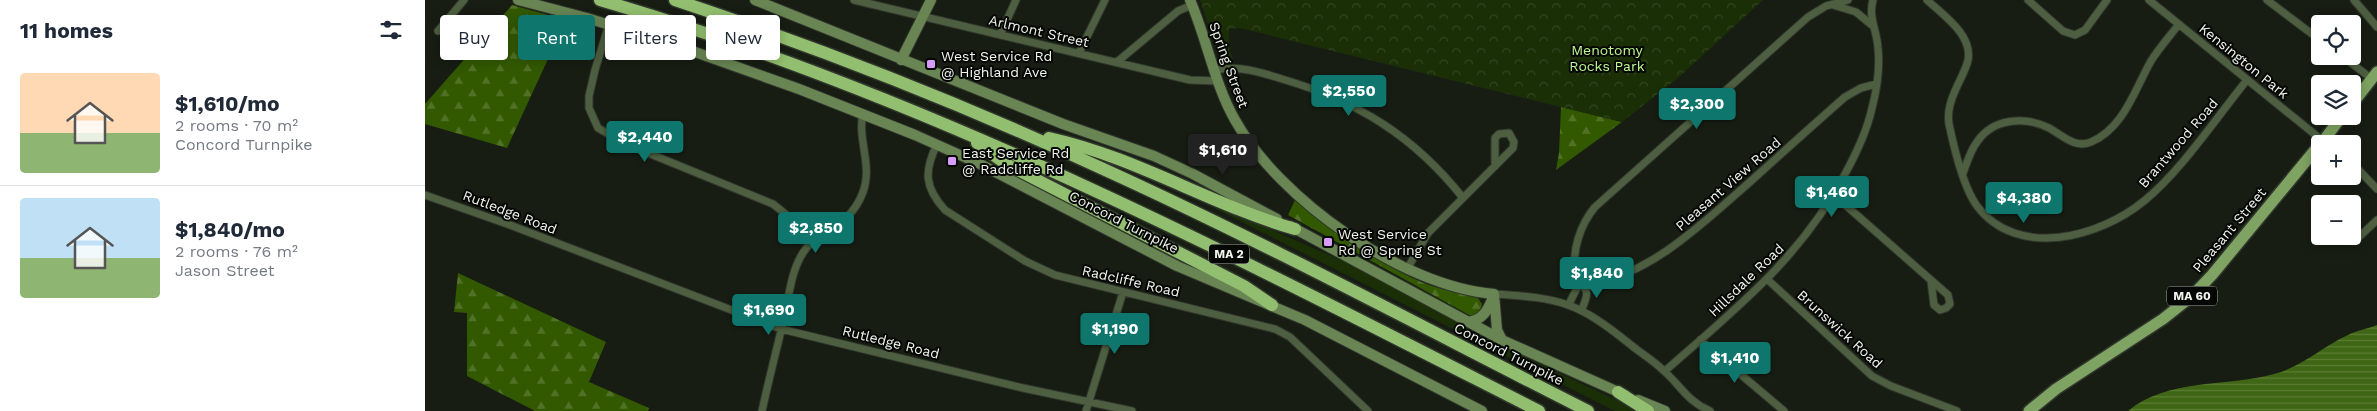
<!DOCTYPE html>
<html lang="en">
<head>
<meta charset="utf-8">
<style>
  :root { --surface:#fff; --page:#f6f6f7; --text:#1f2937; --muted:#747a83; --line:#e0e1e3; --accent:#0f766e }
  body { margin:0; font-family:"Work Sans",sans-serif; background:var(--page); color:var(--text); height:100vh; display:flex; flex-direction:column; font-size:19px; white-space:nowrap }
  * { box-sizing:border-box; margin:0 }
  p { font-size:16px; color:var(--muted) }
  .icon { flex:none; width:28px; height:28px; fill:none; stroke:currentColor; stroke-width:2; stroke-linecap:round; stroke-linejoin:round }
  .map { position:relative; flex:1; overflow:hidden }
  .panel { display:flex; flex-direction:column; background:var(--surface); width:425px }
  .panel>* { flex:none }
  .guide { position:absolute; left:15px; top:15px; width:475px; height:45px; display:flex; gap:10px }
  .tools { position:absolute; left:1886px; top:15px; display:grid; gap:10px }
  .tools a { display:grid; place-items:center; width:50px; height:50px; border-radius:5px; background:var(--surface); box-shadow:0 2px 12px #0003; font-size:25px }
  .price { position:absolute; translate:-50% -42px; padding:0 11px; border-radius:5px; background:var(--accent); color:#fff; font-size:16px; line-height:32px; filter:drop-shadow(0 1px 2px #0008) }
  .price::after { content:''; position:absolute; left:50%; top:30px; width:15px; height:11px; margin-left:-8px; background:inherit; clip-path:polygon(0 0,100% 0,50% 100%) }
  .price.current { background:#222; color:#fff }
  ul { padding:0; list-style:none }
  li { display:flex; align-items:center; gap:15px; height:125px; padding:0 20px }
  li+li { border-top:1px solid var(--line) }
  li span { display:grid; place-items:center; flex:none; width:140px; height:100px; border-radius:5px; color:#555 }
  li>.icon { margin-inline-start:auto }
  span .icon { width:60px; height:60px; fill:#fffc; stroke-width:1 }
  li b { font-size:21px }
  h2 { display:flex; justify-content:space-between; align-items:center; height:60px; padding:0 20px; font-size:21px }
  .tag { padding:0 18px; border-radius:5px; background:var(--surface); box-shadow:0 2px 12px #0003; font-size:18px; line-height:45px }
  .tag.current { background:var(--accent); color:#fff }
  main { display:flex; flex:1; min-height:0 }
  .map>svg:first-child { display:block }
</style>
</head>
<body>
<main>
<section class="panel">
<h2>11 homes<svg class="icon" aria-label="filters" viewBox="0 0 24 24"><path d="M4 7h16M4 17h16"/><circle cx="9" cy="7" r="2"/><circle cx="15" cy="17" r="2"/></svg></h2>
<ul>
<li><span style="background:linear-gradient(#ffd9b3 60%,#8fb573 0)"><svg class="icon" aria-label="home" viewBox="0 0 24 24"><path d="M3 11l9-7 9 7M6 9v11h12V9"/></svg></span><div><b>$1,610/mo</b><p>2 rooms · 70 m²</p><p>Concord Turnpike</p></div></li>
<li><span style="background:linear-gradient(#bfe0f5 60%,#8fb573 0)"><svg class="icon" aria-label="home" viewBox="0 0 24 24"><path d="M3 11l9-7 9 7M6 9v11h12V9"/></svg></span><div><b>$1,840/mo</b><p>2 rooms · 76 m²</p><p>Jason Street</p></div></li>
</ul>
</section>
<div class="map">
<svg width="1952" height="411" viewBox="0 0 1952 411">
  <defs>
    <pattern id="forest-firs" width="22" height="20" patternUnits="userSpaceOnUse" patternTransform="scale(1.25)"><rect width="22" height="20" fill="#325900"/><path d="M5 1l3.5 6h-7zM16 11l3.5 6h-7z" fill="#507126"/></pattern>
    <pattern id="park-crowns" width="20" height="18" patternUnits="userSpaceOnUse" patternTransform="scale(1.25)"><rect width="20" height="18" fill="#1b2f07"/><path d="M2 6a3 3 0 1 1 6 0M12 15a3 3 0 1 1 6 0" fill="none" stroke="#31441f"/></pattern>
    <pattern id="water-rules" width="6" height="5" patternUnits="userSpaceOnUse" patternTransform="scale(1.25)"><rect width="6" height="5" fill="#3f6614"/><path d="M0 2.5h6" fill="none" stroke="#5b7c36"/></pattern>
  </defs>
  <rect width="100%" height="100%" fill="#171d13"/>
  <path fill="#1b2f07" d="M748,187L918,261L1106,360L1215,411H1190Z"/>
  <path fill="url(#forest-firs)" d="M87,5L141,20L82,148L0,124V104Z
    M1136,107L1197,122L1131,170L1134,153Z
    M871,198C913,230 954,266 1004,285C1020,291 1037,292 1053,298L1057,304C1056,312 1055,315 1046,316L863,215Z
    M33,273L181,342L164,382L224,408L223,411H110L42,376V313L29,312Z"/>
  <path fill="url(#park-crowns)" d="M775,0H1338L1253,78L1197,122L815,28L804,29V49L808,59L797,57L792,52Z"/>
  <path fill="url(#water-rules)" d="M1952,325V411H1703C1742,378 1802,387 1849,374C1877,367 1898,346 1923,335C1932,330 1943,329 1952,325Z"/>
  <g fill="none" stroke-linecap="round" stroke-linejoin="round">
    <g stroke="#31372d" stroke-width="9">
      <path id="street" d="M429,0L765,80L793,81
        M1502,0C1518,15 1548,35 1543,60C1541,70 1534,81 1530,91C1525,102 1522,112 1524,124C1529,148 1538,187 1552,206C1593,260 1675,237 1719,201C1756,171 1791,118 1822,80
        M1603,0L1638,31L1650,35L1660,30L1682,0
        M1724,0L1898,141
        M1842,0L1895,40
        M1929,0L1952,27
        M1408,5L1431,12L1448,26
        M184,24L170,70L164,96V108L173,128L201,144L348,204L374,225L386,243
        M13,31L39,0
        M575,35L591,0
        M654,53L680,0
        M1917,56L1947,79
        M692,62L753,11L767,5
        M790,70C813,65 835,72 857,79C932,101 989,136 1038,198
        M512,144C499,171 499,187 520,210L600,261L630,275L850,329L865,337L943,411
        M1928,164L1952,189
        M1538,173C1542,163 1545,151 1552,142C1568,118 1600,116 1624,128C1637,135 1650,149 1666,142C1699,128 1710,89 1726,61C1734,48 1745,36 1754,24
        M0,195L85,225L356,329L598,388L707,411
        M1409,195L1523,295L1525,304L1521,308L1515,310L1509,305L1506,281
        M1934,237L1952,220
        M982,269L1003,233L1088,148L1089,142L1084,133L1074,134L1070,138V166
        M1343,280L1447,376L1466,386L1532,411
        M1160,286C1227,274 1277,224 1326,181C1357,153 1388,125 1420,97L1436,88L1451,84
        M1069,294C1136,298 1153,302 1206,345C1217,354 1229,361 1239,371C1256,386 1262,401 1285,411
        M1144,304L1155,282
        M1157,309C1167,285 1159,293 1151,275C1146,252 1155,225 1170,207L1383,17L1401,6L1423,0
        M1275,340L1359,411
        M1240,371C1309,310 1376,258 1420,174C1431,154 1442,131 1447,108C1452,89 1455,67 1453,48C1452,31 1443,17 1448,0
        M337,411C344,379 352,347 360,315C364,294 367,267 380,250C384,243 392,240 398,236C415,225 431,212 438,192C448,165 432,140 438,113
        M661,411L698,292"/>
    </g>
    <g stroke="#31372d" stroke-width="12">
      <path id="secondary" d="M93,0L162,18L256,47L374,89L490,135L555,164L752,266L880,320L1057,411
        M330,0L638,124L729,156L768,174L852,219
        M765,0C782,39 789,83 810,120C854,199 978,287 1069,294
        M476,60L506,0
        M865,226L1077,340L1200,395
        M1069,294L1072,330L1077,340
        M1043,322C1058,320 1063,310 1068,297
        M1213,400L1240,411"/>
    </g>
    <g stroke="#31372d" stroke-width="14">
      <path id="primary" d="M1928,103L1952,72
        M1896,144L1917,116
        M1604,411L1631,389L1738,319L1767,296L1787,275L1895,144"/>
    </g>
    <g stroke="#31372d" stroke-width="15">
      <path id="highway" d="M175,0C505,96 809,256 1114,411
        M250,0C395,48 537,104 676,168C841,243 1001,329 1163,411
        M624,138C711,157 786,205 870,229
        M552,143L581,164L819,286L847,305
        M1193,392L1223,411"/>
    </g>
    <use href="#street" stroke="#4d5f40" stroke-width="7"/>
    <use href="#secondary" stroke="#698553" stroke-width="10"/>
    <use href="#primary" stroke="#7fa362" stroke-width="11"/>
    <use href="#highway" stroke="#92bf6f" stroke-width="12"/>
  </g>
  <g fill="#d79bf9" stroke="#050704" stroke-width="2">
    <rect x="501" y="59" width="10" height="10" rx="2.5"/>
    <rect x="522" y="156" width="10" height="10" rx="2.5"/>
    <rect x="898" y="237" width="10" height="10" rx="2.5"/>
  </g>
  <g text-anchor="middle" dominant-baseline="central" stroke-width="4" stroke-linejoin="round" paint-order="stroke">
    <g fill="#050704" stroke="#aaaea8" stroke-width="1">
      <rect x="784" y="244.5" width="40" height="19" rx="4"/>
      <rect x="1742" y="286.5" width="50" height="19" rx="4"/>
    </g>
    <g font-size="12" font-weight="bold" fill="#f1f5ee">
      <text x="804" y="254">MA 2</text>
      <text x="1767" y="296">MA 60</text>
    </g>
    <g font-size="14" fill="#f1f5ee" stroke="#050704">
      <text transform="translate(614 31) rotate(13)">Arlmont Street</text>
      <text transform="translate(1819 61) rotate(39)">Kensington Park</text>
      <text transform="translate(804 65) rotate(70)">Spring Street</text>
      <text transform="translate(1753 143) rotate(-49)">Brantwood Road</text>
      <text transform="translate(1303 184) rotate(-41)">Pleasant View Road</text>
      <text transform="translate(85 212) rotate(21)">Rutledge Road</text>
      <text transform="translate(699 222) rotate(27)">Concord Turnpike</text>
      <text transform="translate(1804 230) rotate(-50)">Pleasant Street</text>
      <text transform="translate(1321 280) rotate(-44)">Hillsdale Road</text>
      <text transform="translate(706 281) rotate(13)">Radcliffe Road</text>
      <text transform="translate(1415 329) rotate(42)">Brunswick Road</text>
      <text transform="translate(466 342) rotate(14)">Rutledge Road</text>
      <text transform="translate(1084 354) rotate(27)">Concord Turnpike</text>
    </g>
    <g font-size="14" fill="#bff990" stroke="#050704">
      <text x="1182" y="50">Menotomy<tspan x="1182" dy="16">Rocks Park</tspan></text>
    </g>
    <g font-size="14" fill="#f1f5ee" stroke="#050704" text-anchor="start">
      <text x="516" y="56">West Service Rd<tspan x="516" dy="16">@ Highland Ave</tspan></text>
      <text x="537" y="153">East Service Rd<tspan x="537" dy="16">@ Radcliffe Rd</tspan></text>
      <text x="913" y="234">West Service<tspan x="913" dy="16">Rd @ Spring St</tspan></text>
    </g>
  </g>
</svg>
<div class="tools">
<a><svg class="icon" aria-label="locate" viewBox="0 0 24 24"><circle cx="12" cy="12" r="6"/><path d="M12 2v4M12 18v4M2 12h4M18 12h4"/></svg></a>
<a><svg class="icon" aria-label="layers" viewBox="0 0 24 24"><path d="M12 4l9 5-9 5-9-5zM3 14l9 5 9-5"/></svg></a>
<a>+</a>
<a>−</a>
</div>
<b class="price" style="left:924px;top:117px">$2,550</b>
<b class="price" style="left:1272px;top:130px">$2,300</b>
<b class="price" style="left:220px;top:163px">$2,440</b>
<b class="price current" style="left:798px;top:176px">$1,610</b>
<b class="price" style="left:1407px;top:218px">$1,460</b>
<b class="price" style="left:1599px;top:224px">$4,380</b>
<b class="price" style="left:391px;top:254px">$2,850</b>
<b class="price" style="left:1172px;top:299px">$1,840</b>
<b class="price" style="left:344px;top:336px">$1,690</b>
<b class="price" style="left:690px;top:355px">$1,190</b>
<b class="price" style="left:1310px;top:384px">$1,410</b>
<div class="guide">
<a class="tag">Buy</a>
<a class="tag current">Rent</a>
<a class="tag">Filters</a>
<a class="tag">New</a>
</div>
</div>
</main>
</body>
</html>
